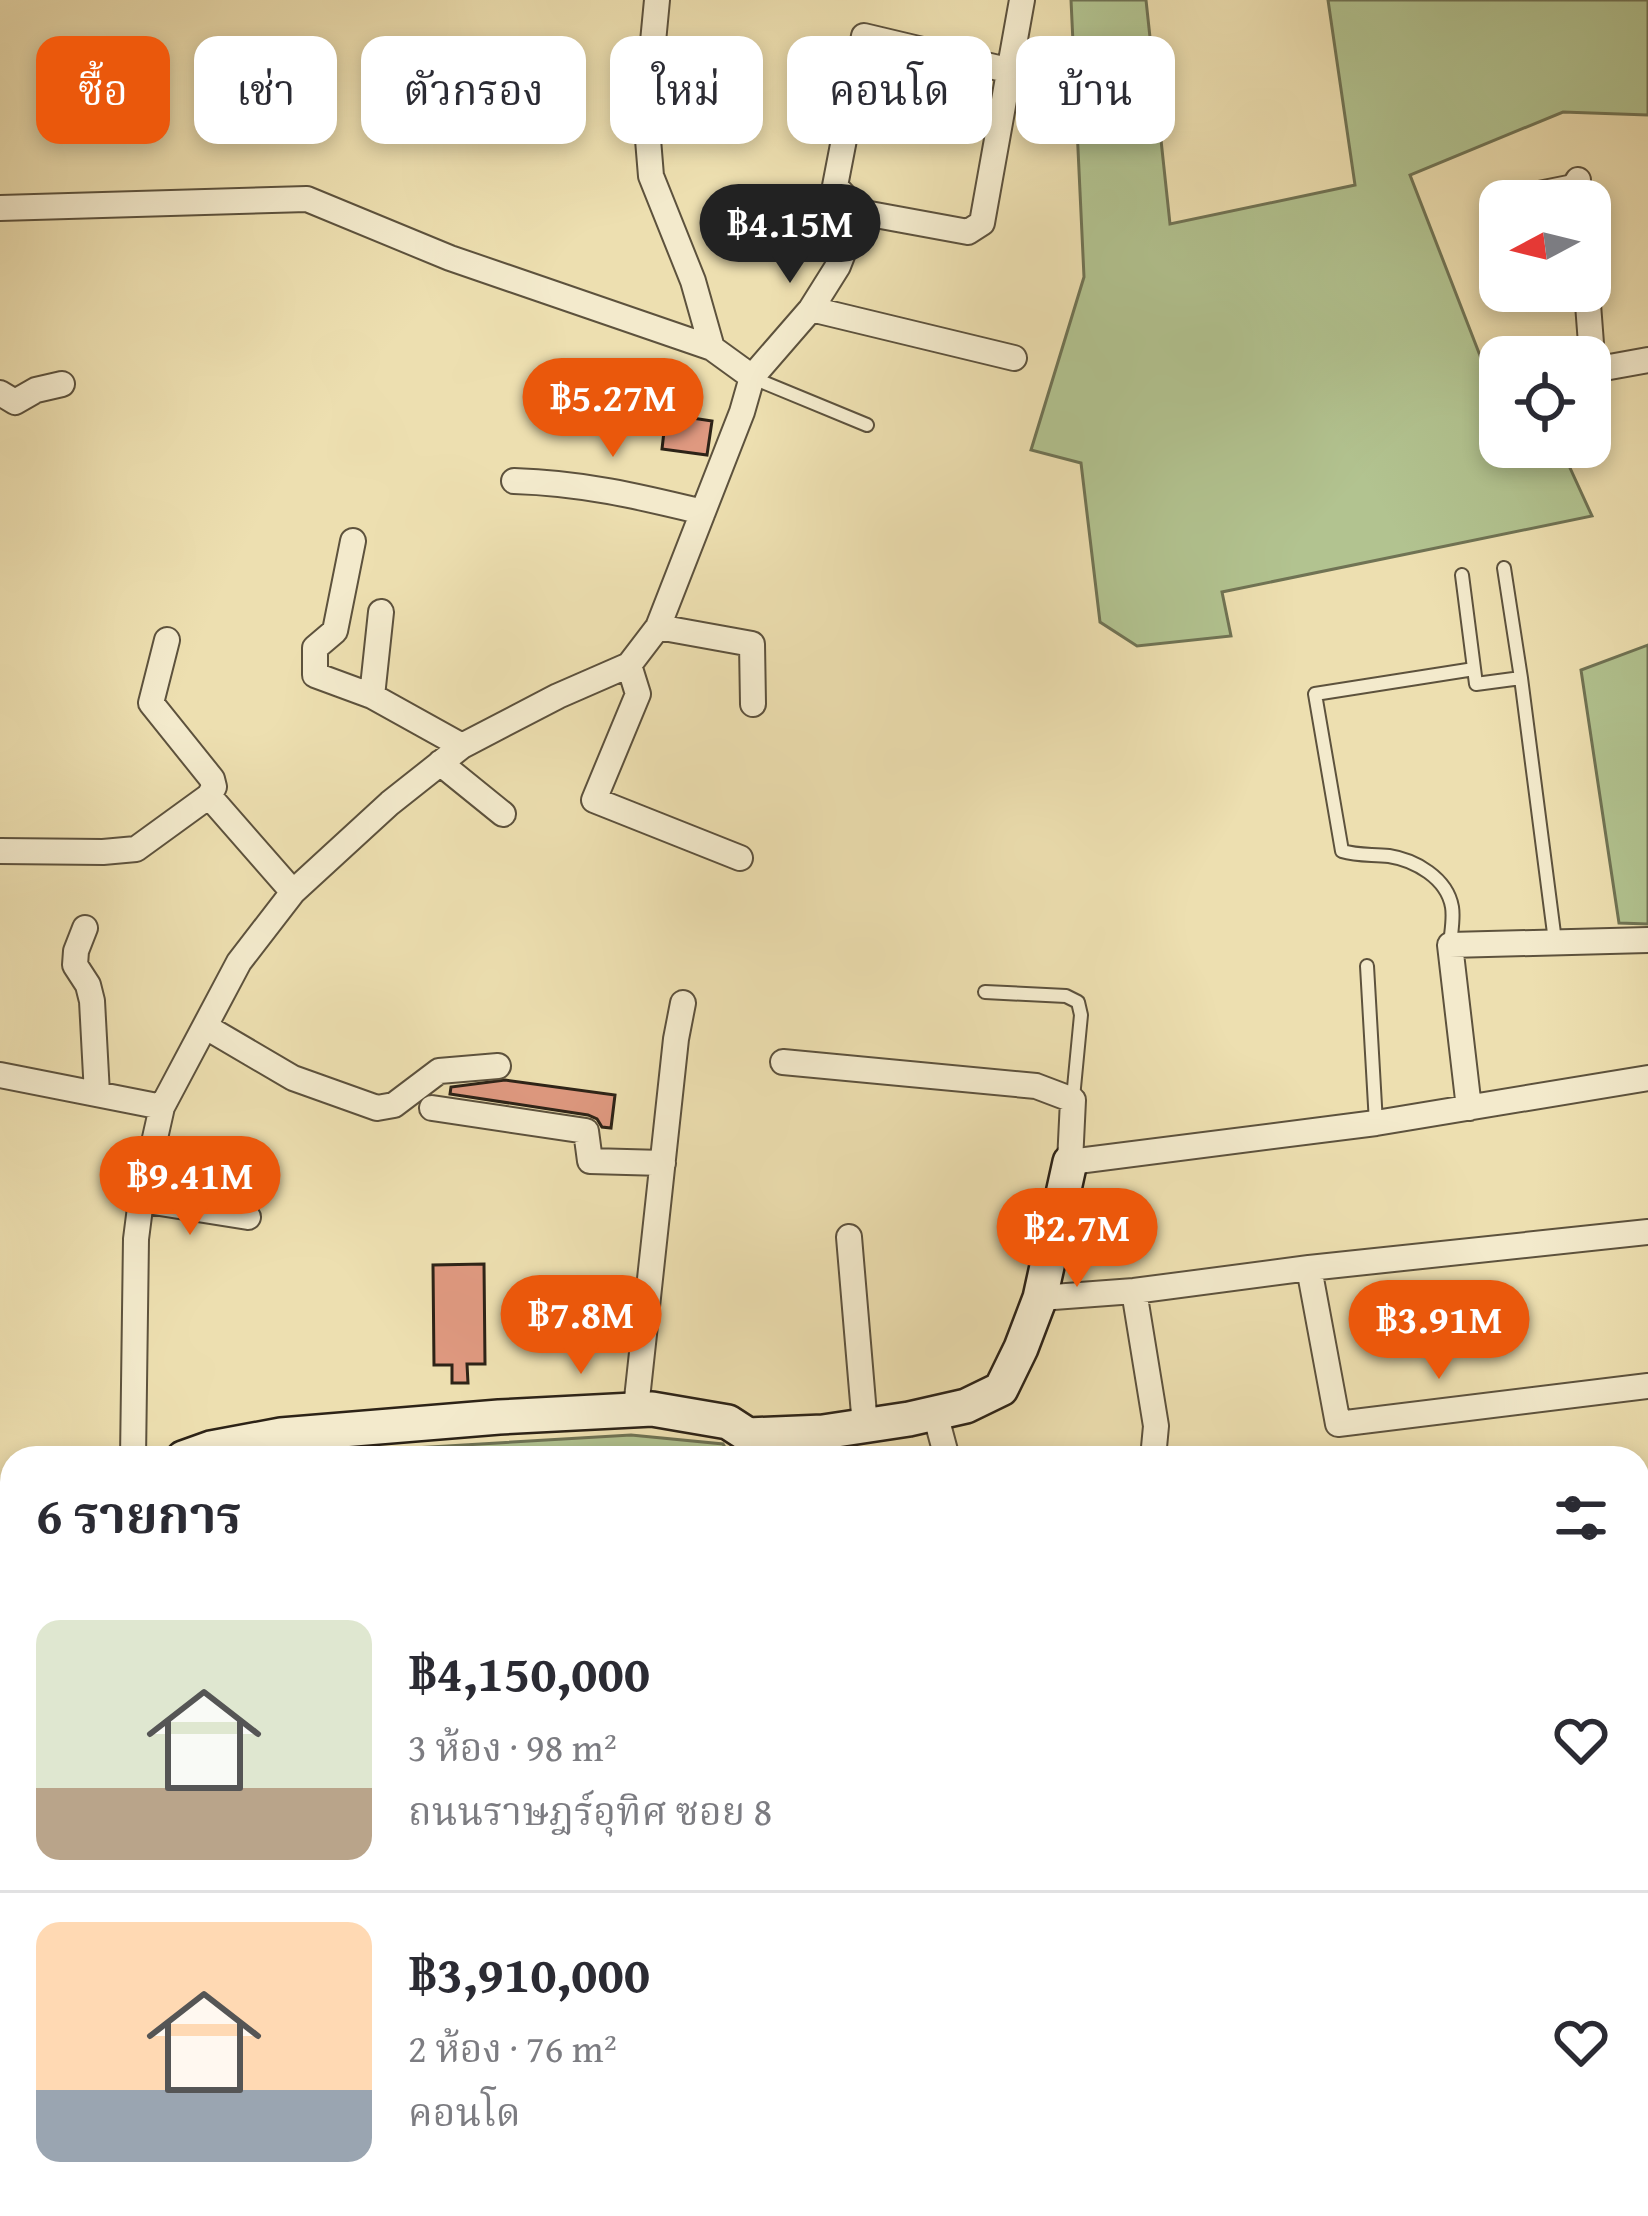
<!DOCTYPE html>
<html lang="th">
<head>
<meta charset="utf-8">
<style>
  :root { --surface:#fff; --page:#f7f7f7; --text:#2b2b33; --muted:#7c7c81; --line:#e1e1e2; --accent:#ea580c }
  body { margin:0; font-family:"Gentium Book Plus","Noto Serif Thai",serif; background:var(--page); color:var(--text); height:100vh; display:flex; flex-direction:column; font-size:45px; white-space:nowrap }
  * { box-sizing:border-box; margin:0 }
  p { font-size:39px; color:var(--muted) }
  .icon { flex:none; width:66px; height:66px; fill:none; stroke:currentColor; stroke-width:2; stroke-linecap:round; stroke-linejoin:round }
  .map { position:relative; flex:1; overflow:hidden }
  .panel { position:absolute; left:0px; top:1446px; width:1650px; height:771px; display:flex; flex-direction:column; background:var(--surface); border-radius:36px 36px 0 0; box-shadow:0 6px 18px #0003 }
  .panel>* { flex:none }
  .hud { position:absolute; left:36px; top:36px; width:1578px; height:108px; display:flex; gap:24px }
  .needle { width:78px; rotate:263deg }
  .controls { position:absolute; left:1479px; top:180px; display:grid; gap:24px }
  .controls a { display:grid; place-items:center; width:132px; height:132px; border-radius:24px; background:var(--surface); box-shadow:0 6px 18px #0003; font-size:60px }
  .price { position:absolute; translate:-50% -102px; padding:0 27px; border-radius:42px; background:var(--accent); color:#fff; font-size:39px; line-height:78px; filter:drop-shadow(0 3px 6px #0008) }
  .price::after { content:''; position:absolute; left:50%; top:72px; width:36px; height:27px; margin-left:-18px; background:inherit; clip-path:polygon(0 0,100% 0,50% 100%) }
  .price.on { background:#222; color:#fff }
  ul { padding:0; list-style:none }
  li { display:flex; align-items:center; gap:36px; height:300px; padding:0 36px }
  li+li { border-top:3px solid var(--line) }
  li span { display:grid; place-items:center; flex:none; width:336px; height:240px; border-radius:24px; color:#555 }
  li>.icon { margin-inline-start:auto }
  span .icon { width:144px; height:144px; fill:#fffc; stroke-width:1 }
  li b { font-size:51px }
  h2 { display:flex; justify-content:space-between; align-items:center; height:144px; padding:0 36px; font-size:51px }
  .tag { padding:0 42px; border-radius:24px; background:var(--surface); box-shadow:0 6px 18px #0003; font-size:42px; line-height:108px }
  .tag.on { background:var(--accent); color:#fff }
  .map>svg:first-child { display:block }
</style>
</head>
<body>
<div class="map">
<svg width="1648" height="2216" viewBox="0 0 1648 2216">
  <rect width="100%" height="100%" fill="#eddfb0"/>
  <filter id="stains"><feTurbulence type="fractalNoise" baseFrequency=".00167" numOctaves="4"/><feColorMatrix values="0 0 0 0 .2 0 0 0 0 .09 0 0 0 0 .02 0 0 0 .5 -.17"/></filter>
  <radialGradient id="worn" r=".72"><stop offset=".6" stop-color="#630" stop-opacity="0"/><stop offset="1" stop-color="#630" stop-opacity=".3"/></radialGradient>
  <path fill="#b2c390" stroke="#707354" stroke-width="3" d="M1071,0H1146L1170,224L1355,185L1328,0H1648V115L1563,112L1410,175L1486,371L1500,386V447H1556L1565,457L1592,516L1222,592L1231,636L1137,646L1100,622L1081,463L1031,450L1084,277Z
    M1648,645V924L1619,923L1581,670Z
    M631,1435L723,1444L731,1458H313L380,1450Z
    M12,1582V2205H784L778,2216H0V1591Z"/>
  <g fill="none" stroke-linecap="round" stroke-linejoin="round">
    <path stroke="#707e76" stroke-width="6" d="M1638,1724L1648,1720
      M767,2216L777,2205"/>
  </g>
  <path fill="#df9980" stroke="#2d2317" stroke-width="3" d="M666,414L712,421L707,455L662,449Z
    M505,1080L615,1095L611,1128L602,1127L597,1119L588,1115L450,1094L451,1087Z
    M484,1264L485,1364H467L468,1383H452V1365H434L433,1265Z"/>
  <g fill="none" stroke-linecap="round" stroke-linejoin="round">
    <g stroke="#5d523d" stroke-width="16">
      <path id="lane" d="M1518,192L1578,180
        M753,378L867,425
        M1504,568L1521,678
        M1462,575L1476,684L1521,678L1555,941
        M1450,945C1451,932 1454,919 1452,907C1447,878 1415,860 1389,856C1372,854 1358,856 1342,851L1315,694L1474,669
        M1367,966L1376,1123
        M985,992L1066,996L1078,1002L1081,1015L1073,1098
        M1638,1570H1648"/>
    </g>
    <g stroke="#5d523d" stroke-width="28">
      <path id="street" d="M657,0L646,115L651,176L693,281L712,348
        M1007,70L864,36L835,186L859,212L968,232L982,223L1022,0
        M1578,180L1579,201
        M0,208L307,199L450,258L712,348L752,377
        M1587,291L1593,370L1648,360
        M811,309L1014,358
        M0,393L15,402L36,390L62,384
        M514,481C582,483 637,496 703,512
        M353,541L335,631L315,648V675L372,696L462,746
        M658,627L752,644L753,704
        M167,640L151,703L212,779L214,787L209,796
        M629,665L638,694L594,800L740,858
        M372,696L381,612
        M440,763L503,814
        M0,851L103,852L136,849L209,796L293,892
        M85,928L76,951L75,965L88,985L92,1001L97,1094
        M206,1027L293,1078L377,1108L394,1105L439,1071L498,1066
        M783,1062L1036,1086L1073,1100L1070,1162L1376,1123L1648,1078
        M0,1075L162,1107
        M432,1108L586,1131L590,1161L663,1163
        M1469,1108L1450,945L1648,940
        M141,1200L248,1217
        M849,1237L865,1426
        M1309,1268L1338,1424L1648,1386
        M1134,1291L1156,1426L1153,1458
        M1040,1298L1134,1291L1309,1268L1648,1232
        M636,1408L676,1039L683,1003
        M935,1413L947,1458
        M133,1458L136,1239L141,1200L162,1107L239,962L293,892L390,803L462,746L558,696L629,665L658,627L742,412L752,377L811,309L838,266L859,212
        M1638,1993L1648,1994
        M1342,2205L1343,2216
        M994,2216L996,2205
        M1208,2216L1209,2205"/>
    </g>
    <g stroke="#2d2317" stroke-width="38">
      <path id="secondary" d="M183,1458L211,1448L281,1435L499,1417L652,1409L728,1422L748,1435L823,1432L909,1419L966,1406L1001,1389L1021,1348L1040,1298L1070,1162
        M0,1566L12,1556"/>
    </g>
    <use href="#lane" stroke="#f3eacc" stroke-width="12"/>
    <use href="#street" stroke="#f3eacc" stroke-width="24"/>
    <use href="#secondary" stroke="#f3eacc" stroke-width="33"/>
  </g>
  <rect width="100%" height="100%" filter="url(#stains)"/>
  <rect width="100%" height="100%" fill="url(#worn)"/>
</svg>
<div class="controls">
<a><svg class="needle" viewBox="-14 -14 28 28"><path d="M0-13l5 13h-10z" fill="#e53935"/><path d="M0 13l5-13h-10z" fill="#7c7c81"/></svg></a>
<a><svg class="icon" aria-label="locate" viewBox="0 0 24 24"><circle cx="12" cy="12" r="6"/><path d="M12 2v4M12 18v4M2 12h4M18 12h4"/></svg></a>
</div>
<b class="price on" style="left:790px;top:286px">฿4.15M</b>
<b class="price" style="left:613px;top:460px">฿5.27M</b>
<b class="price" style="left:190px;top:1238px">฿9.41M</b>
<b class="price" style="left:1077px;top:1290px">฿2.7M</b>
<b class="price" style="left:581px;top:1377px">฿7.8M</b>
<b class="price" style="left:1439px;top:1382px">฿3.91M</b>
<div class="hud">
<a class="tag on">ซื้อ</a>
<a class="tag">เช่า</a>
<a class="tag">ตัวกรอง</a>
<a class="tag">ใหม่</a>
<a class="tag">คอนโด</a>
<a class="tag">บ้าน</a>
</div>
<section class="panel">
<h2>6 รายการ<svg class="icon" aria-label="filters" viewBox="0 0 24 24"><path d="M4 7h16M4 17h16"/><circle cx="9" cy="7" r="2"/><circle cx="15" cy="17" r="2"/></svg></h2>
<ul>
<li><span style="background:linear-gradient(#dfe7d0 70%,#b9a48a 0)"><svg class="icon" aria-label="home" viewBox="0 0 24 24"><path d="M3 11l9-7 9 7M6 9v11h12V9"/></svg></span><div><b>฿4,150,000</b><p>3 ห้อง · 98 m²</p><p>ถนนราษฎร์อุทิศ ซอย 8</p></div><svg class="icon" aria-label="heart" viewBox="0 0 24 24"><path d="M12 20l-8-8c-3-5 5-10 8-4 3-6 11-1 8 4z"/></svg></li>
<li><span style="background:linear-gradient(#ffd9b3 70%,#9aa5b1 0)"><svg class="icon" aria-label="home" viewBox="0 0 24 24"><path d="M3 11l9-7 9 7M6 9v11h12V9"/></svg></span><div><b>฿3,910,000</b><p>2 ห้อง · 76 m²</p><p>คอนโด</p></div><svg class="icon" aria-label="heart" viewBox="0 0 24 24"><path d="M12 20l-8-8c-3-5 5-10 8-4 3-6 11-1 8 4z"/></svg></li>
</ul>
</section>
</div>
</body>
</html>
